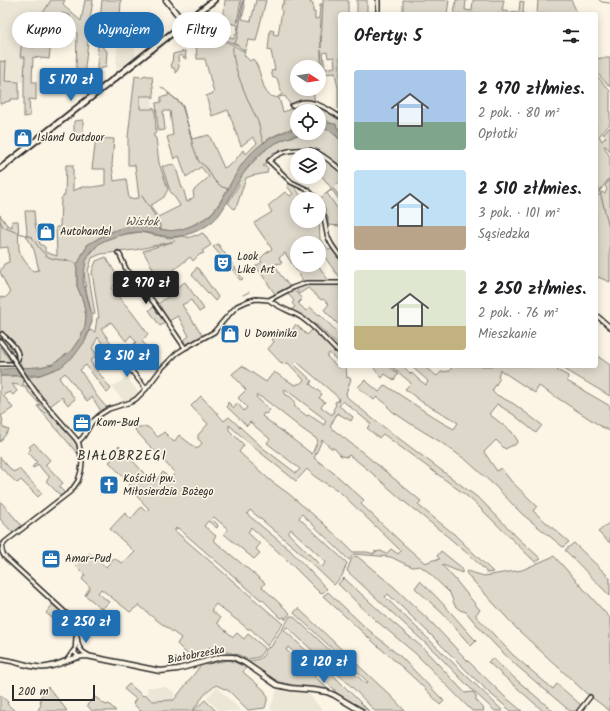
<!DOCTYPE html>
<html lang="pl">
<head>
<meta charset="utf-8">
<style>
  :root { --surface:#fff; --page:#f2f2f2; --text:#202124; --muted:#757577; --accent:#1f6fb2 }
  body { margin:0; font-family:Kalam,sans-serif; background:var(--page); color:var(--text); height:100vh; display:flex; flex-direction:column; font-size:15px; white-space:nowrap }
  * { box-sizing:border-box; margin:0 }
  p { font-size:13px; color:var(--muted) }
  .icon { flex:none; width:22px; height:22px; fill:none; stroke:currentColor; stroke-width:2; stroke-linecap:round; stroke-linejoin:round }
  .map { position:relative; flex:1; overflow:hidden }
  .sheet { position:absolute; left:338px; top:12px; width:260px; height:356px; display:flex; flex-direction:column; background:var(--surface); border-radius:4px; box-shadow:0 2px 10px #0003 }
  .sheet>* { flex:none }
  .top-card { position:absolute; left:12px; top:12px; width:266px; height:36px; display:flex; gap:8px }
  .needle { width:26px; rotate:102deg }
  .tools { position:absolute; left:290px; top:60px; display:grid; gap:8px }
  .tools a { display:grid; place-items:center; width:36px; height:36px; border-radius:50%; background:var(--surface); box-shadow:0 2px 10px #0003; font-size:20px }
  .scale { position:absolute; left:12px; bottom:10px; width:83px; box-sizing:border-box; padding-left:4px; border:2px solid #2b2b2b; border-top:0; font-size:11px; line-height:14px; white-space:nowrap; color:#2b2b2b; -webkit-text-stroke:3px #fcf5e5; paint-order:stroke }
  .price { position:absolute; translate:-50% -34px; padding:0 9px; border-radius:4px; background:var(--accent); color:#fff; font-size:13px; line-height:26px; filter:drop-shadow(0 1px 2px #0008) }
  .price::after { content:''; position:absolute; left:50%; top:24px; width:12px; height:9px; margin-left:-6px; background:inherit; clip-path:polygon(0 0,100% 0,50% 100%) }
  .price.current { background:#222; color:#fff }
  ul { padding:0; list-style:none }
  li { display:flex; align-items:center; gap:12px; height:100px; padding:0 16px }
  li span { display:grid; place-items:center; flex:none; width:112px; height:80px; border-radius:4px; color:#555 }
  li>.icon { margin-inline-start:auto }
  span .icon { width:48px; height:48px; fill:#fffc; stroke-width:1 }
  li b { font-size:17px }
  h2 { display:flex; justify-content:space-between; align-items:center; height:48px; padding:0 16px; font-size:17px }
  .chip { padding:0 14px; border-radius:18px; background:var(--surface); box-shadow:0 2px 10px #0003; font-size:14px; line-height:36px }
  .chip.current { background:var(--accent); color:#fff }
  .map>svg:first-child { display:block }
</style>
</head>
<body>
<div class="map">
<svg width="610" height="711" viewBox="0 0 610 711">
  <rect width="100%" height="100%" fill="#fcf5e5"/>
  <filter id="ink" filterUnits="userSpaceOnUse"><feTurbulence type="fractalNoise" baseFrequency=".025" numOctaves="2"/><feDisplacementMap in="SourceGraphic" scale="8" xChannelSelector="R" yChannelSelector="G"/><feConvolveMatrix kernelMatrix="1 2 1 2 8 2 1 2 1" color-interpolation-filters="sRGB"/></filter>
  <g filter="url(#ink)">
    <path fill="#ece6d7" d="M0,0H51L43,13L38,44L36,47H26L24,82L4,81L6,62L0,61Z
      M118,39H134L133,42L136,56L116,70V65Z
      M140,96H152L153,109H140Z
      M127,377L139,394L132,400L124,402L112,387Z
      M148,687H166L174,692V700L152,701L146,695Z
      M217,687L241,711H219L206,698Z
      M278,687L308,693L317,704L323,711H273L270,709Z"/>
    <path fill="#ded8ca" stroke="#84827a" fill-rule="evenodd" d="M51,0H65L63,4L64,6L81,21L85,0H93L90,20L100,21L102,0H121L120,19L111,18L109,40H105L102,47L107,51L106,67L97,70L98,43L92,37L94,24H90L85,67V73H76L77,33L68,31L70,15L61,13L60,27L53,26L49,59L33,57L32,82H36V100L29,99L30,116L24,117V82L25,57H20L22,41L26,45V47H35L36,45L38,44L43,13Z
      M225,0H241L237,22H238L243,0H244L243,3L245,6L242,19L251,21L256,0H266L256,41L248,40L245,51L237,45L221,38V33L229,34L230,38L234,39L235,35L237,33L238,25L223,22Z
      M284,0H311L310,3H313V12H315V19L319,18L320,4H322L320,34L321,48L323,0H348V14H340V109H338V88L335,73L323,74L321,50V67H297V89H313L315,104L307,102L292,105L289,103L285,96L278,97L282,94L277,78H273L271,71L275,70L271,51L268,50L270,30L274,31L273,34L278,35L282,11L281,10L282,4H284ZM327,52L328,58L334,57L335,67L325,69L323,53Z
      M357,0H367V12H377V14H357Z
      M403,0H449L447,14H398L403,13Z
      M456,0H466L465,10L472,11L473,0H504L502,11L519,12L520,1L524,2L523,12L525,14H454Z
      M538,0H571L578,14H537Z
      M209,38C222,37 234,46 245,52L244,55L250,61L253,59C261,68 262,90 269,95C272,97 275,97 279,98L283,112L291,109L290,105L294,106L298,105L300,111H297V127C291,129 285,130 280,133C254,144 240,166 227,190C221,200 214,214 202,220C192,226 177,233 165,230C155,228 145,225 135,226C117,227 102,236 87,245V247L79,262L75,266L77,265V286L83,301L86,316L85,326L80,338L71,351L53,364L40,367L23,368C17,360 22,358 19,350L2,332L1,334C8,341 18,348 17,359L14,355L15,353L14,350L12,351L0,337V298L1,297L5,298L10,293L0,272L4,264L9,262L8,247L0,248V215L7,225L12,227V221H18C19,230 18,240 19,249C21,258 28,265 33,271L39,270L34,250L26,235L27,232L25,211H34L35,224L40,244L45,247V252L57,256L56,227H60L61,199L65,194L66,165H73V191L82,187H93L105,185V169H92L96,138L114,139L112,165L114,181L126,179L129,199L139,198L135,165H128V137L135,76L142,77L145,75L148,76H152L154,97L153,98L152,96H140V109H153V107L155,109L156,132L155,134H154V137L156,138L159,163L168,189L164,197L150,206L158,217L180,206L178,202L170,191L162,166C166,167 170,163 175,165L182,188H183L187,202L194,197L193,191L209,177L201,167L186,177L179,156L174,159L167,137L173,135L170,111H163L165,130L158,131L156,103L161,102V97L168,96V93L181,103L189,128L192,139L209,135L224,168L233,163L243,150L246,154L257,143L253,137L241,146L228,110L212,116L206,96L214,93L205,59H197L196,43Z
      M185,51L186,59L180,55L178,57L179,67L176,73L174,68H172L171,63L172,62L173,54Z
      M602,58H610V87L596,72V59Z
      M0,61L6,62L5,81L19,82V99H11L10,101L5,102V103L0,104Z
      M596,75L610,91V124L599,136L602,141L606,137L603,134L610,127V151L606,146H604L610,157V177L596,196Z
      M307,103L329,110L340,117V130L328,121H319V111H309Z
      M83,120V137H74V121Z
      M322,128L328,129L340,140V165L317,149H296L277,154L274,152L267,160L269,161L263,166L268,168L267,173L251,176L246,178L237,205L234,209L228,203L239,185L237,183L241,176L257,158L270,146L285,139L305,133H319V129Z
      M323,158L340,170V184L338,183L333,188L340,197V201L332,190L327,193L337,208L340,207V226L328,225V218L319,199L332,189L321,175L325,170L319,165Z
      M610,179V282L598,277L596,280V198L602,192L605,194L607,189L605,186Z
      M289,183L294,186L303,199H298L296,200L297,202V221H319L320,239L329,250L333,248L340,258V277C332,270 328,259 320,252L319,255V243H297V265H310L311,266L312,265H318L329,281L304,282L285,253L279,258L282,263L275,264L279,273L290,287L275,294L256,266L262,262L260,259L265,254L272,249L254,223L272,212L268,206L285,192L290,196L293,194L287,186Z
      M140,232L169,238L184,236L185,237L187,236L188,238L196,235L197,236L202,233L204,234L211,245L202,251L204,253L199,255L193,261L190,257L160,281L143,251L175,241L135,250L101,254L92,258L88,271L95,314L92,315L86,290L83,265L91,253L101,241L115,236Z
      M218,244L243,279L240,280L223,258L213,247Z
      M106,257L120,281L111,288L131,311L148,334L142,341L151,353L140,361L131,347L136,342L131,335L126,341L111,322L101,329L116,350L108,357L103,351L105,348L98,337L92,348L97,355L90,361L111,389L107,393L86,365L80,370C87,380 99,402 108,408L101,411L92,397L87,401L65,373L59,378L75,399L68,405L62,397L49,407L29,377L40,375L61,367L85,341L90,330L95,332L97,318H99L92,272L96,261Z
      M197,267L218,297L215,301L192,275Z
      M185,282L204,309L199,312L191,300L182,305L203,336L184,347L183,341L189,336L178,316L160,326L149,310L169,296L174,289Z
      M308,285H340V326L324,310L329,304L323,299L321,300L308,288L299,294L296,288Z
      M293,290H294L302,299L298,303L306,311L310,307L319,315L320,314L338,333L340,332V347L318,326L315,324L313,326L290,311L295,307L292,303L294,301L287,292Z
      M296,324L307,335L313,329L340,355V363L329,353L327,357L338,367L340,368L341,366H346L347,378L348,377L351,379L346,393L347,397L373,419L481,500L518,538L541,559L535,562L475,503L463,493L383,434L379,438L367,428L371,424L343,401L339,406L353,417L351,421L337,413L330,427L362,452L421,501L418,505L454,534L493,572L486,573V571C461,546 433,525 406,503C387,487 369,469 349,455L347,457L341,456L334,448H331L322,440L314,458L335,474L364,500L361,504L402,543L425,563L433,560L440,559L437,556L441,551L462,568V573L443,565H442L454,578L480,610L476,614V616L513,655L553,689L557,684L581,705L577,711H570L517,666L497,647L482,631L466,612L460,610L455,606L450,593L426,570L420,566L413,567L405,564L391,557L354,554L349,560L302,514L299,518L347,563L342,576L334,585L295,548L250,510L247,514L290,550L327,589L321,594L287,560L251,527L248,533L260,544L256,549L260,553L254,559L224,534L228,529L214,517L212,519L218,525L217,528L208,521L204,526L216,536L213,540L265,583L262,587L290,613L285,620V617L281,618L263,600L260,599L178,528L175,529V531L283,624L279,629L267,646L251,629H248C238,620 226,613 216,604L211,610L220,618L217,623L233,637L237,633L244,639L248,634L265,648L259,657L249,659L245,658L239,655L226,652L216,654L210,647L207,650L209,653L211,657L194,662L191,658L177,644L181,638L150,615L139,605L130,612L101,589L98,593L109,602L102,609L85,595L90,587L82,579L85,575L76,566L89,553L106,567L114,558L120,562L122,563L130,557L135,552L110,529L125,513L131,519L141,507L145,511L149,509L128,487L130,484L109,462L117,456L114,452L119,446L153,483L163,472L170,479L175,473L135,430L137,427H148L158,437L164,432L174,442L179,435L197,449L202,443L198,439V435L208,424L191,406L201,396L224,421L229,417L263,448L296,473L300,469L267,443L270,439L250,422L247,426L227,407L228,402L234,408L237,403L244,411L247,407L238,398L246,390L232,374L242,366L266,382L274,372L295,385L301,383L304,380L288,363L282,364L268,349L274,342L272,339L278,336H285L292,330ZM296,361L339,398L338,402L336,401L335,403L336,405L333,410L334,411L332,415L321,407L325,402L319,398L322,394L310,384L312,381L294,364ZM285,389L326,420L324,425L309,415L307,416L295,407C294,400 293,397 286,395L284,391ZM257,395L262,398H263L301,428L318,440L312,454L262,416L264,413L266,414L270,410L256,397ZM229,425L251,445L296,481L307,469C315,479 328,484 339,491L401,551L398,554L391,549L386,554L381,551L374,552V554L367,552H353L323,523L289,494L271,481L239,452L244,445L229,430ZM291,529L326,562L322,567L288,533Z
      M0,346L11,362L8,363H0Z
      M596,355L610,365V396L559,366H596Z
      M376,366H389L398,374L394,380L385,374L382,378L374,368Z
      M391,366H403L411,374L412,373L418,379L426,385L428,381L411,366H423L437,376L441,372L450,371L452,366H559L557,370L568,376L567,381L610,406V431L602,427L539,386L535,393L500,370L498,377L500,378L492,391L495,394L514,404L542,425L536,433L514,415L497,404L489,414L512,432L518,441L515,445L511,446L505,449L496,440L484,452L497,471L501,468L511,481L537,506L533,511L569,542L563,547L522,514L495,486L466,460L439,441L411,424L393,412L387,406L388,405L377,397L374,400L358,387L365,380L379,392L385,385L441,422L454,429L458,423L454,420L422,402L405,389L411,383Z
      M0,376H21L24,381L23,384L25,386H27L47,409L46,410L44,409L22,385L21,386L22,387L18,385L12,384L17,391L13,395L10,392L3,395L13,408L1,416L3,420L2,426C4,429 6,428 9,430L0,442Z
      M38,405L45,413L48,411L58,421L63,429L70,434L75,441L77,445L78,454L37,406Z
      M34,443L50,460L45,465L49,468L63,483L59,487L65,493L61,496L46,481L49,478V476L44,472L38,464L34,468L32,467L37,462L28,452L31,449L29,447Z
      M0,457L13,472L19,469L42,493L38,497L21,480L17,483L0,467Z
      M0,501L22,526L13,533L0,519Z
      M610,522V543L598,532Z
      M574,543L610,578V596L565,550Z
      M355,556L358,557L394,587L432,623L465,658L504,696L522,711H511L486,690L482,685L475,679L428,632L388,594L385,597L503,711H495L470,688L436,653L347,571L351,560Z
      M554,556L610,618V711L586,693L517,629L466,573L467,571L484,576L522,570Z
      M344,578L383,614L423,648L465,693L473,692L476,696V700L484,709L483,710L484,711H472L416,654L373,618L338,584Z
      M420,581C441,600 458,621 476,641L471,646L443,614L415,588Z
      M328,592L364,626L401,657L444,701L440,705C422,684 401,666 380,648C361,631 342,613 323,596Z
      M53,604C62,612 74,621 74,633H71L46,613Z
      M298,608L377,683L391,696L405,711H375L351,686L287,627L284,630L338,680L369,711L355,704L335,692V690L288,647L286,650L329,690L327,691C312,689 294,689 280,683C268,679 258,669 247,662L248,661C262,659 261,660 267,648L271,647C276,636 285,627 290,616H293L366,684L368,682L294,613Z
      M492,658L519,682L553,711H543L488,662Z
      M229,660L246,667L243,672L264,690L268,697L265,708L248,710L229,691L216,685L206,693L192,711H140L133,703L136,699L124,689L129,684L143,696L146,695L152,701L174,700L201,665Z
      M48,687L62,704L67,711H40L38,710L41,705L40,698Z
      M0,695L8,702L7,704L15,711H0Z
      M95,697L106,705L109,704L116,711H92L87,705Z
      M205,700L216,711H193Z"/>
    <path fill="#b4b0a5" stroke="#7d7b74" d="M322,121L328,123L336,124L338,130L340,131V139C333,132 330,129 319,129V122Z
      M297,128V133H303C281,139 263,147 249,166C237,181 230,200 219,215C211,225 197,232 185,235C169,240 156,233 140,232C136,232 132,233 128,233H127L123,235H120L106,240L100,243L91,252L86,261L83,279L84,286L86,292L92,316V322L85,341L75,355L61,367L40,375L0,376V369L40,367L53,364L71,351L80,338L85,326L86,316L83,301L77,286V266H75L77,263L79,262L83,252L85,251V249L87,247V245C102,236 117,227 135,226C145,225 155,228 165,230C179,233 198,224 210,215C217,210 223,198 227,190C233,180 238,168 246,159C260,142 276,134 297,128Z"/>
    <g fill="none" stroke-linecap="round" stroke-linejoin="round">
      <path stroke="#7d7b74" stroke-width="1" d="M599,0L602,2L610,3
        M235,43L237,38L244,0
        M233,47C231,62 245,93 251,107C254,113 257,119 259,125C261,132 260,135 264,143
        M161,87L164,89L183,106L193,146L199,162L206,167L214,180L217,183L222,187L229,189
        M596,181L600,192L609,227V233
        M142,196L159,222L161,230
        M0,221L3,227L15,232L32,237C36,243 43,256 51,258C61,261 68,259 77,264
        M243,295L249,292"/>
      <path stroke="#d2cdc0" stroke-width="3" stroke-dasharray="3 1.5" stroke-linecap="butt" d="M13,363L18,359"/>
      <g stroke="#2b2b2b" stroke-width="6">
        <path id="minor" d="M378,14V0
          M292,106C296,105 300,102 304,102C316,101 331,111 340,117
          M317,199L308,190L291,182L269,161C279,152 290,149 304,150C307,150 311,150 313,151C323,154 332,163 340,169
          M319,202C325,212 324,222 327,234C329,242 335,250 340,256
          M118,253L120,255L126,269L134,278L155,304L185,348
          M269,300C279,308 291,311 302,318C315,327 325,339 336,350H340
          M596,315L610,327
          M2,334C9,341 20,349 18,359
          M0,341L8,351
          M124,358L127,365L146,389
          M0,364H12
          M27,380L40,398L76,439L79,444L82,463L81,471L78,481L71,491L5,542C0,548 1,553 6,558L69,616C72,619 74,623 75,627C79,639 75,649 88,655
          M78,442L83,437L92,422L101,414L109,409L131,402L136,399L146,389L161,369L177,353L185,348L214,332L225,319L237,306L248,301L256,299L269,300L292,288L306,283H340
          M76,637L75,653L79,657
          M67,660L74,650
          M579,711L590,697"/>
      </g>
      <g stroke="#2b2b2b" stroke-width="7">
        <path id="tertiary" d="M166,0L184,23
          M0,659C6,660 13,661 19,663C28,665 37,669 47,667C61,665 73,656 87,656L160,671L178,669L221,657H233L245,663L277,685L291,688L314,690L327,692L334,695L361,711"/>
      </g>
      <g stroke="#2b2b2b" stroke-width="8">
        <path id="secondary" d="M0,169L214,0"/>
      </g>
      <use href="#minor" stroke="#fcf5e5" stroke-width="3"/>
      <use href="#tertiary" stroke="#fcf5e5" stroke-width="4"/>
      <use href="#secondary" stroke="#fcf5e5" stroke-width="4.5"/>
      <g stroke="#2b2b2b" stroke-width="6" stroke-linecap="butt">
        <path id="minor-bridge" d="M8,351L27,380"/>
      </g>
      <use href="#minor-bridge" stroke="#fcf5e5" stroke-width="3"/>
    </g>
  </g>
  <defs>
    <g id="shop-square" transform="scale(1)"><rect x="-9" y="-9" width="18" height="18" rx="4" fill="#1f6fb2" stroke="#fcf5e5"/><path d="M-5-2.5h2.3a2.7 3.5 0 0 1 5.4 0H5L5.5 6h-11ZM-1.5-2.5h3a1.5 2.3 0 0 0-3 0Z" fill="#fff"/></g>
    <g id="theatre-square" transform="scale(1)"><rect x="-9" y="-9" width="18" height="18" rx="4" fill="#1f6fb2" stroke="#fcf5e5"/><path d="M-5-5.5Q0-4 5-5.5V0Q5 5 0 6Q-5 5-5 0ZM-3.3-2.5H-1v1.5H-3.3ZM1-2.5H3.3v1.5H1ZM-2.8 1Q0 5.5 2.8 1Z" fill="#fff"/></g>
    <g id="office-square" transform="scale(1)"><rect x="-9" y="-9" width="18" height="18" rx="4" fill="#1f6fb2" stroke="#fcf5e5"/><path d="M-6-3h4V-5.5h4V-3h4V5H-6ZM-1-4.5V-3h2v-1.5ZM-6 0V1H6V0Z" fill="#fff"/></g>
    <g id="church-square" transform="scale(1)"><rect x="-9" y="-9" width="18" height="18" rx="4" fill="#1f6fb2" stroke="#fcf5e5"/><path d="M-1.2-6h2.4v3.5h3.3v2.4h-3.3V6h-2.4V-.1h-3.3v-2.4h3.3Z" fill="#fff"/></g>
  </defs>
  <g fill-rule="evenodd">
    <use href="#shop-square" x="23" y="138"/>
    <use href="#shop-square" x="46" y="232"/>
    <use href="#theatre-square" x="223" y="263"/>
    <use href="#shop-square" x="230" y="334"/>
    <use href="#office-square" x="82" y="423"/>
    <use href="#church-square" x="109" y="485"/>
    <use href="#office-square" x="51" y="559"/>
  </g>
  <g text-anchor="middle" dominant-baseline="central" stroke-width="3.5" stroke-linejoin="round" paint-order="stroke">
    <g font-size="11" fill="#2b2b2b" stroke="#fcf5e5" text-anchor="start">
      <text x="37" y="138">Island Outdoor</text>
      <text x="60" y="232">Autohandel</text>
      <text x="237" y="257">Look<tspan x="237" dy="13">Like Art</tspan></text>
      <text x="244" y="334">U Dominika</text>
      <text x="96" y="423">Kom-Bud</text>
      <text x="123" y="479">Kościół pw.<tspan x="123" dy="13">Miłosierdzia Bożego</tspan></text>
      <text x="65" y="559">Amar-Pud</text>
    </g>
    <g font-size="11" fill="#2b2b2b" stroke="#fcf5e5">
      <text transform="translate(196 655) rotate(-11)">Białobrzeska</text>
    </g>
    <g font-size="12" font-style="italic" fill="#545350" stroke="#fcf5e5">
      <text transform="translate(142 222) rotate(1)">Wisłok</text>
    </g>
    <g font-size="13" letter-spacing="1" fill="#2b2b2b" stroke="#fcf5e5">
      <text x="122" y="456">BIAŁOBRZEGI</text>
    </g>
  </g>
</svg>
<div class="tools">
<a><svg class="needle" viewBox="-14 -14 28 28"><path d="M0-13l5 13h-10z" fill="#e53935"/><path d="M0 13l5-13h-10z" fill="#757577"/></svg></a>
<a><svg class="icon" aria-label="locate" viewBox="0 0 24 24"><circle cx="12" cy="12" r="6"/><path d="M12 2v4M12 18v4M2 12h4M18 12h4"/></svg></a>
<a><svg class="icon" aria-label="layers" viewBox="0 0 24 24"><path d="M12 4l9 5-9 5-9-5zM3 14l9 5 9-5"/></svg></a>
<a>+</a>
<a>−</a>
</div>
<div class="scale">200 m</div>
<b class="price" style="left:71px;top:102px">5 170 zł</b>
<b class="price current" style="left:146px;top:305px">2 970 zł</b>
<b class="price" style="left:127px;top:378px">2 510 zł</b>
<b class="price" style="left:86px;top:644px">2 250 zł</b>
<b class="price" style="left:324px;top:684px">2 120 zł</b>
<div class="top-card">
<a class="chip">Kupno</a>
<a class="chip current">Wynajem</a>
<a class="chip">Filtry</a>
</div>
<section class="sheet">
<h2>Oferty: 5<svg class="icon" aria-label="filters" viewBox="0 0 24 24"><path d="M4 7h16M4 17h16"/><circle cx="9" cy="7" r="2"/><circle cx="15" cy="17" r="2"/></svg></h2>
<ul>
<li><span style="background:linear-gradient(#a9c7e8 65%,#7fa58c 0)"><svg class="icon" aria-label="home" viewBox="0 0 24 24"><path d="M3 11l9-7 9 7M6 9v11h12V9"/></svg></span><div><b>2 970 zł/mies.</b><p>2 pok. · 80 m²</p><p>Opłotki</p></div></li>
<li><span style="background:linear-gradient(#bfe0f5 70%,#b9a48a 0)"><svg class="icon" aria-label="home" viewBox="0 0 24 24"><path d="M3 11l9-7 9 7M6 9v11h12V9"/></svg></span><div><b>2 510 zł/mies.</b><p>3 pok. · 101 m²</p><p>Sąsiedzka</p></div></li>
<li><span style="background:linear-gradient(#dfe7d0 70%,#c2b280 0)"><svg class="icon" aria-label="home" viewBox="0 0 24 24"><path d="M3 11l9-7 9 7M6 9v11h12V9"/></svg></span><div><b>2 250 zł/mies.</b><p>2 pok. · 76 m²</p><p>Mieszkanie</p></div></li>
</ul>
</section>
</div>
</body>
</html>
